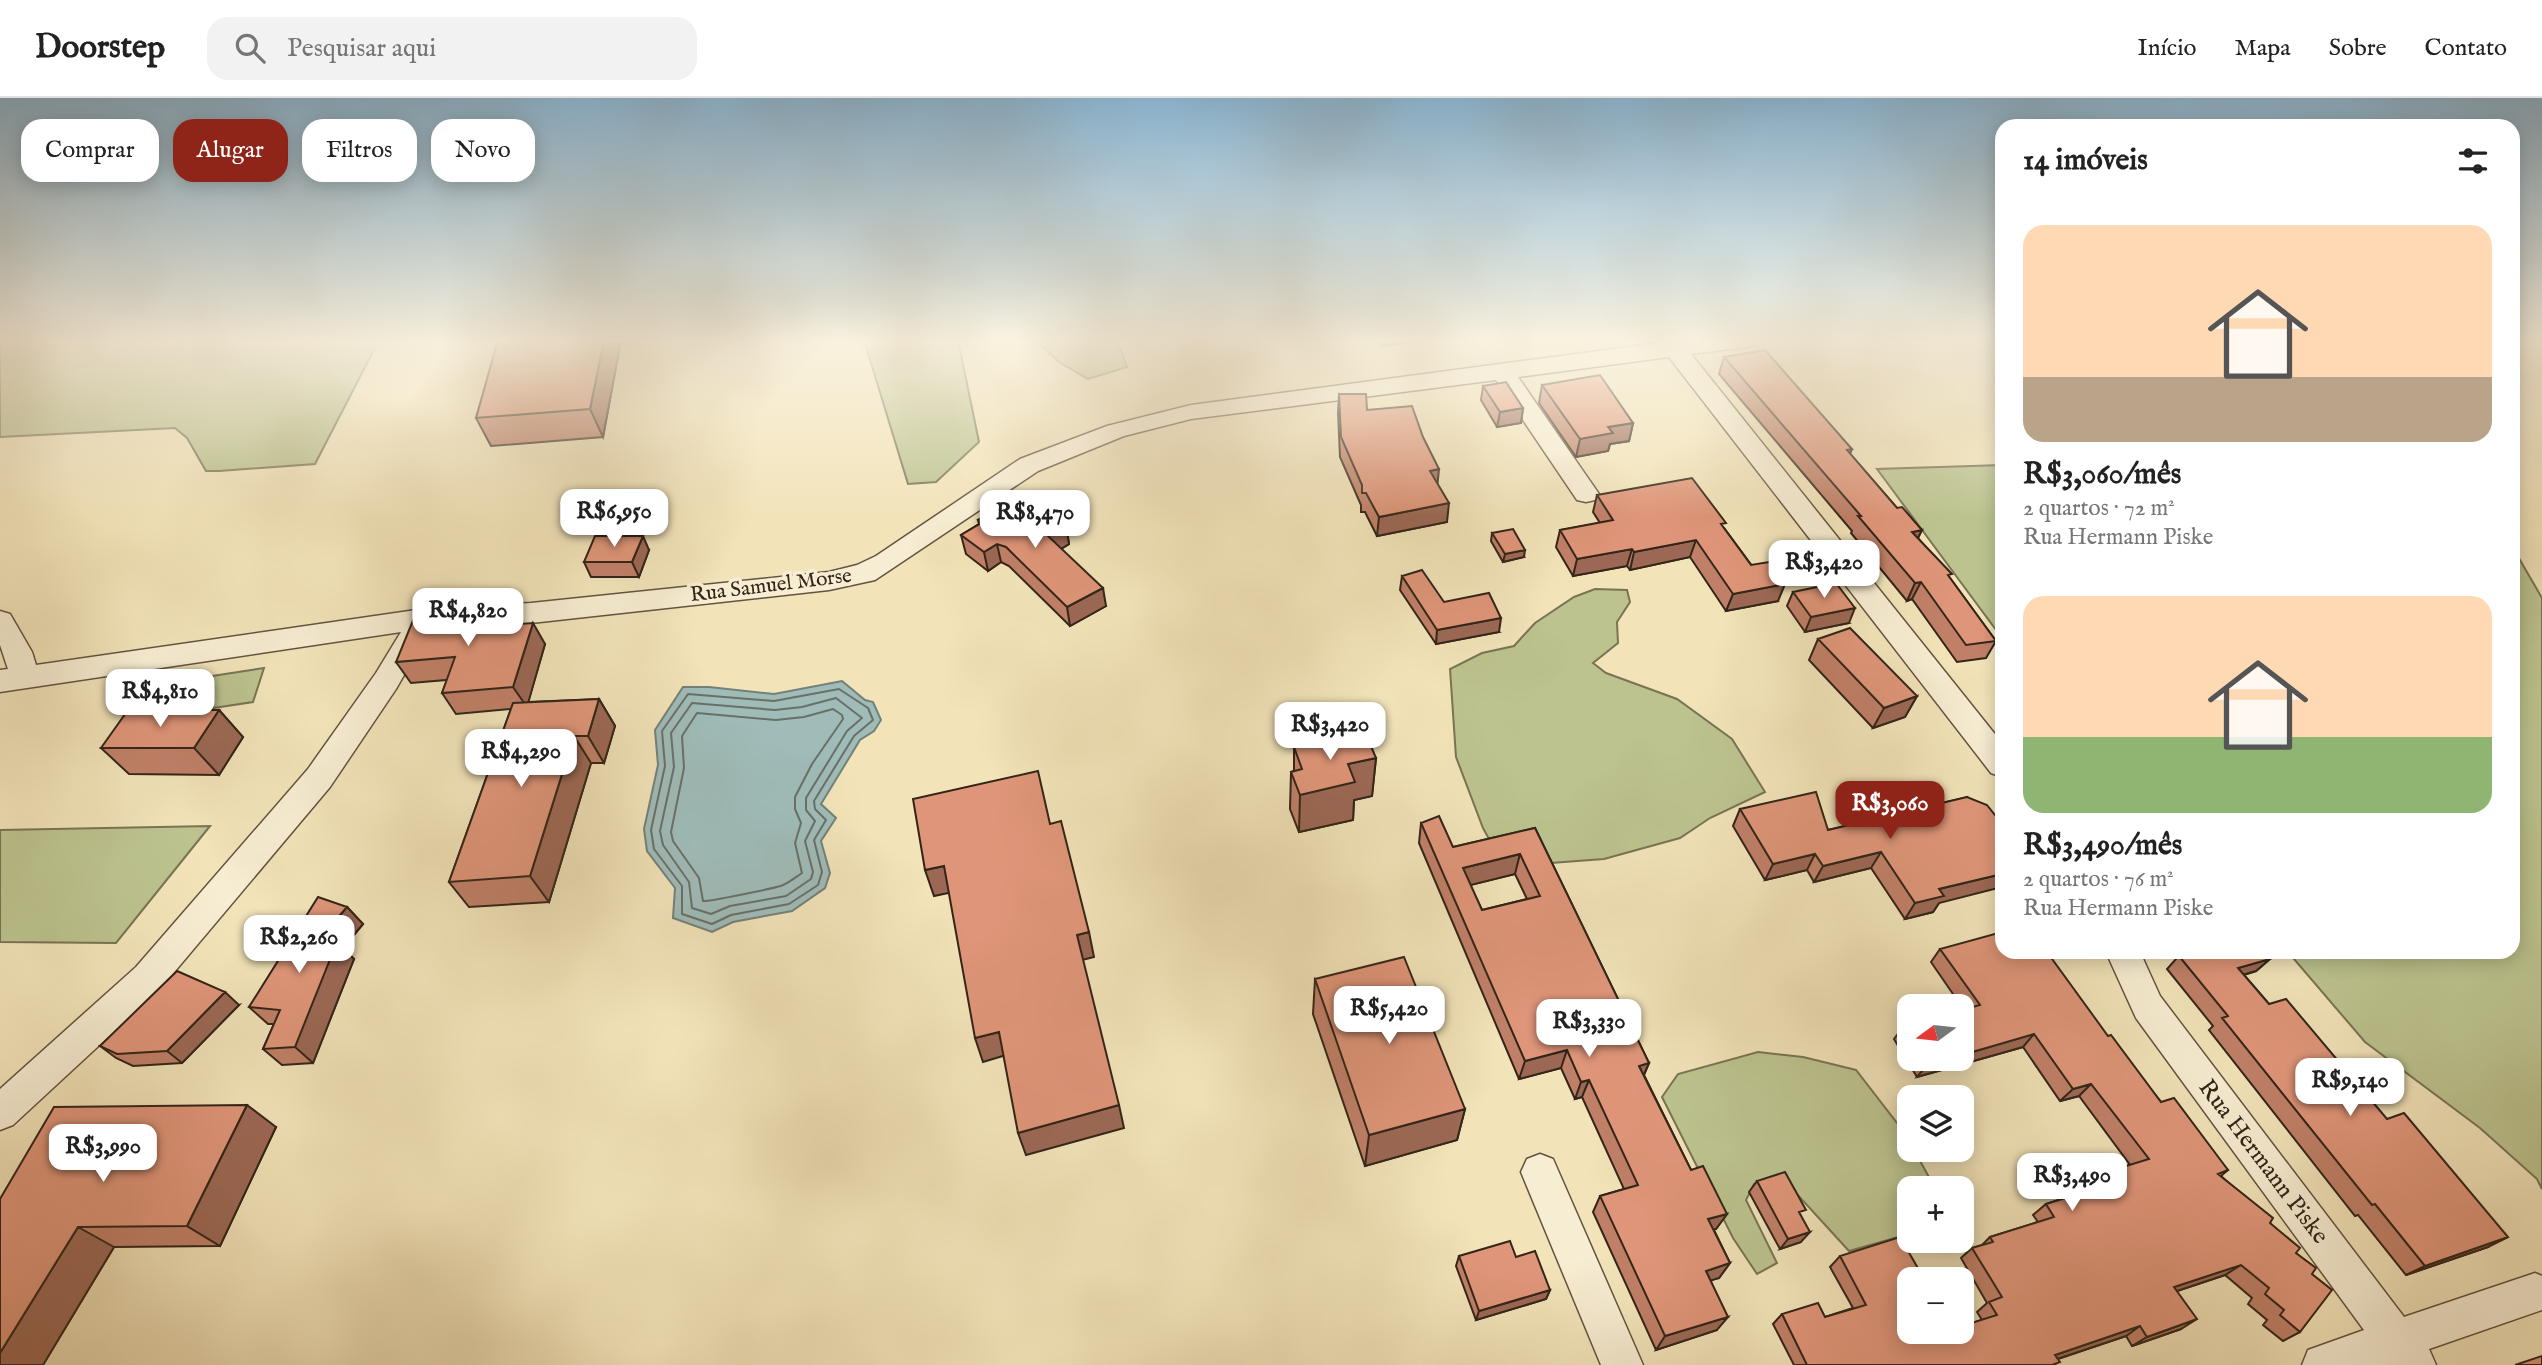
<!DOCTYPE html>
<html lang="pt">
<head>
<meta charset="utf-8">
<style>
  :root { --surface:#fff; --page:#f2f2f2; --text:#222; --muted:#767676; --line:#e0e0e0; --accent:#8f2418 }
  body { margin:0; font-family:"IM FELL English",serif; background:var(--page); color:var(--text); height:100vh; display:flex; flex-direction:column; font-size:26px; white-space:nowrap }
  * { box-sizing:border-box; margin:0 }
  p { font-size:23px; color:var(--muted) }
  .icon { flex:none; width:38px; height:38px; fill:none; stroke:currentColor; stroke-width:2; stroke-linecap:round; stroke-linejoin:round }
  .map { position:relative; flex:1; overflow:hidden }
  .panel { position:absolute; left:1995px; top:21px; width:525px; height:840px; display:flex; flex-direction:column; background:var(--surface); border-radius:21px; box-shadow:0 4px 18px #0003 }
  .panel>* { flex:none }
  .top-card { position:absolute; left:21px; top:21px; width:665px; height:63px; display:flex; gap:14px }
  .needle { width:46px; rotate:255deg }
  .buttons { position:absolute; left:1897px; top:896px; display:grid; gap:14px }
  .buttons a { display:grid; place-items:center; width:77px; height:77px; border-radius:14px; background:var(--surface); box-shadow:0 4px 18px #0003; font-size:35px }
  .price { position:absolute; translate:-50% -60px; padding:0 16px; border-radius:14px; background:#fff; color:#222; font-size:23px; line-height:46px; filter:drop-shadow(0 2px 4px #0008) }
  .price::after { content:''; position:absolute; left:50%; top:42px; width:21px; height:16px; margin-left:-10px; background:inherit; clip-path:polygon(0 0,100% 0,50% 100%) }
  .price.active { background:var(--accent); color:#fff }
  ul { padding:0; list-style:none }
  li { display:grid; align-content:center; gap:14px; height:371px; padding:0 28px }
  li span { display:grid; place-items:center; height:217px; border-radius:21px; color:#555 }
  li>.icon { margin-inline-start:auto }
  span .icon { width:126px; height:126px; fill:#fffc; stroke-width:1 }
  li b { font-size:30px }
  h2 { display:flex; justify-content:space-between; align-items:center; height:84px; padding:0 28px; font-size:30px }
  .chip { padding:0 24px; border-radius:21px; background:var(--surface); box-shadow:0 4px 18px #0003; font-size:24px; line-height:63px }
  .chip.active { background:var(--accent); color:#fff }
  header { display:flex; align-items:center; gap:42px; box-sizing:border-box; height:98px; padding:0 35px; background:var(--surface); border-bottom:2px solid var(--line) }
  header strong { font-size:33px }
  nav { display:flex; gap:38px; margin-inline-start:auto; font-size:24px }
  .search { width:490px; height:63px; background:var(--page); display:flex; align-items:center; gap:18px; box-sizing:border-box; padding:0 24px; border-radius:21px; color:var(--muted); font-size:26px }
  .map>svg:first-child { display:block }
</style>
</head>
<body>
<header>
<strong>Doorstep</strong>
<div class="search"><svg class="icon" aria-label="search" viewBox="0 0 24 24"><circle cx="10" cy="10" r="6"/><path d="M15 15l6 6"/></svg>Pesquisar aqui</div>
<nav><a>Início</a><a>Mapa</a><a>Sobre</a><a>Contato</a></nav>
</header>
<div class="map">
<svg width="2542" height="1267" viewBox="0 0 2542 1267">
  <rect width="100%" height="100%" fill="#f2e3b9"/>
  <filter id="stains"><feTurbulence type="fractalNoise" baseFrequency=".00286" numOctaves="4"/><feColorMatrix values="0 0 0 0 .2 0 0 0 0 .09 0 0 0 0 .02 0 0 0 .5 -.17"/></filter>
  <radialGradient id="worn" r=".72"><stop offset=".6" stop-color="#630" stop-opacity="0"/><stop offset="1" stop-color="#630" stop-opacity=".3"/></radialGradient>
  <path fill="#bcc38f" stroke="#787454" stroke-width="2" d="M0,242H379L315,366L219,373H206L187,340L175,330L0,339Z
    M864,242H958L979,344L936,384L908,386Z
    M1036,242H1117L1127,269L1088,281L1059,264Z
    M2002,367V540L1877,371Z
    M2513,450L2542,500V1091L2537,1081L2480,1030L2365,944L2288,854H2513Z
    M1595,491L1627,492L1630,504L1617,524L1618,545L1593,565L1606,575L1677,601L1732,641L1765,694L1710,720L1680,740L1604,761L1523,767L1495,752L1483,730L1456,659L1450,571L1482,555L1514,548L1535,525L1574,499Z
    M264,570L253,604L167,617L180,583Z
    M210,728L116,845L0,844V732Z
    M1758,954L1803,959L1856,972L1907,1038L1909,1052H1914L1935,1090H1909V1136L1849,1153L1796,1095L1771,1080L1754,1086L1746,1102L1777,1165L1757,1176L1733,1140L1662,999L1678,976Z"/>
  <path fill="#9fbcb9" stroke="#748079" stroke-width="2" d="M842,583L865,602L873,604L881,622L874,633L860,642L821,706L836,720L821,743L830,775L825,790L792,813L733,824L712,834L673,820L675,790L647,753L644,731L658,667L655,632L683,589H709L774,596Z"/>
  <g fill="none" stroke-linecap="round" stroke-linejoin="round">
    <path stroke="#697068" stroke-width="2" d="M839,591L868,610L873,622L854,638L814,703L815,711L826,722L814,742L822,774L818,787L789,806L731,817L712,826L682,816V788L654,751L651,732L665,668L662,633L688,596L774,603Z
      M836,600L862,620L847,633L806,700V712L815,723L805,743L813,774L811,781L786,798L730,808L711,816L692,810L689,784L663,747L660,733L674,669L671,635L692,605L775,612L802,609Z
      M833,611L842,617L843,621L812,666L795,699V711L801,725L795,745L802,775C796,779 790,784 783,787C777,790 707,804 703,803L699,780L673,743L671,734L684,670L682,638L697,615L776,622L804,619Z"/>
    <g stroke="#635440" stroke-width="3">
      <path id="minor" d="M1758,242L1755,247L1747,249L1691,256L2002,645V679L1991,675L1669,259L1518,279L1599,396L1595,402L1586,404L1577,402L1496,282L1191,321L1124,338L1038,373L875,482L829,492L531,525L431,530L396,591L330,689L160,891L13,1027L0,1032V991L136,869L308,671L376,575L401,534L0,594V572L8,571L0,547V513L10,516L32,554L36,567L423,511L531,505L829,474L857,467L876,458L1020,361L1107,328L1191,307L1674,243Z
        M2106,854H2140L2160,898L2404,1219L2535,1175L2542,1178V1212L2429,1251L2436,1267H2302L2308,1252L2364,1232L2136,920Z
        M1540,1056L1553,1061L1643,1267H1601L1521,1074L1527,1061Z"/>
    </g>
    <use href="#minor" fill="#f7edd2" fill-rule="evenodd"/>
  </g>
  <path fill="#c08068" stroke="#332518" stroke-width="2" fill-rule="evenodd" d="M621,242L603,339L491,348L476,320Z
    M1724,259L1852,351L1850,356L1897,410L1922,432L1918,440L1950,480L1996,543L1986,560L1957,564L1912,501L1907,503L1851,435L1852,433L1719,276Z
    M1542,287L1633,325L1629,343L1610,346L1608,353L1576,359L1539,305Z
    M1483,288L1523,310L1521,325L1497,329L1481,302Z
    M1339,296L1367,312L1437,385L1447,424L1377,438L1365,414H1361V407L1340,359L1338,315Z
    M1597,397L1724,430L1778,503L1726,513L1690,459L1630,472L1627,468L1573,478L1556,449L1560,432L1600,425L1593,414Z
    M1034,419L1066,427L1069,446L1061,451L1106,508L1070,528L1009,468L1001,464L988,473L966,456L961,437L979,426L978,422Z
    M1492,435L1524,459L1503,464L1491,443Z
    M649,452L639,479H591L584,464Z
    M1402,478L1444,504L1499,534L1436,546L1400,492Z
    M1793,494L1849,525L1805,534L1787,508Z
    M486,510L497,528L545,546L528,604L599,601L615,628L604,665H591L549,804L469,809L449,784L511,611L456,616L442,595L447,582L411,585L396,564Z
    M1818,541L1917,598L1905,619L1873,630L1809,562Z
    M219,612L243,639L219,677L129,676L101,650Z
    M1294,649L1376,660L1372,698L1354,702L1353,722L1299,734L1290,711L1291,674L1294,673Z
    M1967,699L1939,805L1933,814L1905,821L1871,770L1814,784L1807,772L1765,782L1733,728L1740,711L1828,732Z
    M1421,725L1453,749L1535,730L1649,965L1644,977L1691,1072L1727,1116L1716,1131L1714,1132L1730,1165L1719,1180L1711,1182L1717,1232L1656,1252L1593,1114L1600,1098L1624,1091L1582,999L1575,1001L1561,970L1519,981L1419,745ZM1515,776L1527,801L1482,812L1470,787Z
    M347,809L363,826L343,850L354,861L313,965L282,967L263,951L274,926H268L249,909Z
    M1940,851L2108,938L2161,1004L2228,1072L2221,1078L2270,1125L2296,1155L2312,1176L2300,1234L2283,1243L2263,1227L2267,1222L2248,1206L2252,1200L2225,1177L2177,1193L2181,1231L2132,1248L2126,1238L2058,1261L2055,1267H1794L1773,1226L1782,1216L1825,1219L1853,1210L1830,1169L1840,1158L1923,1179L1921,1181H1909L1941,1235L1982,1222L1977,1214L1987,1205L1961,1160L1972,1150L1982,1147L1990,1139L2038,1124L2033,1117L2046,1106L2090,1092L2087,1087L2100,1076L2130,1067L2079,998L2060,1003L2023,949L1917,979L1894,941L1903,929L1909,927V961H1962L1964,912L1931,864Z
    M2175,854H2264L2270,861L2256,873L2244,877L2269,906L2488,1149L2406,1177L2358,1117L2355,1118L2209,932L2213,928L2167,871L2177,860L2178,858Z
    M1315,881L1465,1011L1457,1042L1365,1068L1313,916Z
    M239,907L182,965L133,968L116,960L100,948Z
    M54,1009L276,1029L220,1148L114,1149L43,1267H0Z
    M1757,1083L1801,1118V1144L1780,1151L1749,1094Z
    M1459,1158L1516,1159L1550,1192L1546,1201L1476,1222L1456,1168Z"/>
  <path fill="#9c6855" stroke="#332518" stroke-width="2" d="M604,242H621L603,339L590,311Z
    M1382,242H1417V243L1382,248Z
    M1523,310L1521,325L1497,329L1500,314Z
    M1633,325L1629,343L1610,346L1608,353L1576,359L1580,341L1608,329Z
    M1439,371L1437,391L1430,373Z
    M1449,405L1447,424L1377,438L1379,419Z
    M1066,427L1069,446L1051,457L1048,438Z
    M1922,432L1913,449L1912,434Z
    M643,438L649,452L639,479L632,464Z
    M1696,442L1690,459L1630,472L1634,454Z
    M997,446L1001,464L988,473L984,454Z
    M1632,451L1627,468L1573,478L1577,461Z
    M1525,452L1524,459L1503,464L1505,456Z
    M1921,484L1912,501L1907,503L1915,485Z
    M1785,486L1778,503L1726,513L1733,496Z
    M1103,490L1106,508L1070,528L1067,509Z
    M486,510L499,531L479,529Z
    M1855,510L1849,525L1805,534L1811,519Z
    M1501,520L1499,534L1436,546L1437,532Z
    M533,525L545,546L527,609L513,589Z
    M1917,598L1905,619L1873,630L1884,610Z
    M599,601L615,628L604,665L588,638Z
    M219,612L243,639L219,677L194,650Z
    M574,638L591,665L549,804L530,778Z
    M1376,660L1372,698L1354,702L1353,722L1299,734L1300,697L1348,666Z
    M1881,754L1871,770L1814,784L1823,768Z
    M1520,756L1515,776L1459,790L1463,770Z
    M1815,756L1807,772L1765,782L1773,766Z
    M944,768L953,794L934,798L925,772Z
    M2002,776V789L1939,805L1933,814L1905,821L1915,805L1939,791Z
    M347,809L363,826L343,850L354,861L313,965L295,949L321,839Z
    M1089,834L1094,859L1082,862L1077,837Z
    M2270,861L2256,873L2224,882L2238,870Z
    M225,894L239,907L182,965L167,953Z
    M999,934L1006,957L983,964L975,940Z
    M2034,936L2023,949L1917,979L1927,967L1948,961H1962V957Z
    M1567,952L1561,970L1519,981L1525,963Z
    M1649,965L1641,983L1639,968Z
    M1589,982L1582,999L1575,1001L1581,984Z
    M2091,986L2079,998L2060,1003L2073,991Z
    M247,1007L276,1029L220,1148L187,1128Z
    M1119,1007L1124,1030L1026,1057L1018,1035Z
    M1465,1011L1457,1042L1365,1068L1369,1037Z
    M1727,1116L1716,1131L1698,1137L1708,1121Z
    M78,1129L114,1149L43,1267H0V1255Z
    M1810,1134L1801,1144L1780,1151L1788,1141Z
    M2508,1139L2488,1149L2406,1177L2425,1168Z
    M1730,1165L1719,1180L1696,1187L1706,1173Z
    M2241,1167L2225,1177L2159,1199L2174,1189Z
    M1550,1192L1546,1201L1476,1222L1479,1213Z
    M1728,1219L1717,1232L1656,1252L1665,1238Z
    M2197,1221L2181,1231L2132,1248L2147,1239Z
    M2140,1228L2126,1238L2042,1266L2055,1257Z"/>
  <path fill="#df9579" stroke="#332518" stroke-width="2" fill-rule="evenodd" d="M498,242H604L590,311L476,320Z
    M1765,252L1852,351L1847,352L1897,410L1902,409L1922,432L1912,434L1952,476L1948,477L1996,543L1966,547L1921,484L1915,485L1858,418H1861L1724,259Z
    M1600,277L1633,325L1608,329L1613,335L1580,341L1542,287Z
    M1506,284L1523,310L1500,314L1483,288Z
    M1339,296H1366L1367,312L1412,308L1423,339L1439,371L1430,373L1449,405L1379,419L1366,395H1362V387L1341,339Z
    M1692,380L1726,425L1721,426L1751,467L1769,464L1785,486L1733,496L1696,442L1634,454L1632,451L1577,461L1560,432L1613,422L1597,397Z
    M1010,402L1034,419L1045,412L1066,427L1048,438L1103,490L1067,509L1006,449L997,446L984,454L961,437L981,425L978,422Z
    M1513,431L1525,452L1505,456L1492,435Z
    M595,438H643L632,464H584Z
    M1422,472L1444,504L1489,495L1501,520L1437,532L1402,478Z
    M1836,485L1855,510L1811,519L1793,494Z
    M486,510L479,529L533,525L513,589L442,595L455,559L396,564L416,515Z
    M1850,530L1917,598L1884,610L1818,541Z
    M599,601L588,638H574L530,778L449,784L513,605Z
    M128,612H219L194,650H101Z
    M1365,634L1376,660L1348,666L1355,684L1300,697L1291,674L1302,671L1294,649Z
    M1038,673L1050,726L1061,723L1089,834L1077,837L1119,1007L1018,1035L999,934L975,940L944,768L925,772L913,701Z
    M1816,694L1828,732L1967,699L1987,707L2002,726V776L1939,791L1944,798L1915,805L1881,754L1823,768L1815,756L1773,766L1740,711Z
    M1439,718L1453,749L1535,730L1649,965L1639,968L1691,1072L1703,1068L1727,1116L1708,1121L1730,1165L1706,1173L1728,1219L1665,1238L1600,1098L1638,1087L1589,982L1581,984L1567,952L1525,963L1421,725ZM1520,756L1540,798L1482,812L1463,770Z
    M318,799L347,809L321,839L337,844L295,949L263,951L280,912L249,909Z
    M2002,834V854H2047L2108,938L2111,937L2161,1004L2174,1000L2228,1072L2218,1076L2273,1120L2270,1125L2300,1150L2296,1155L2316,1170L2312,1176L2332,1192L2300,1234L2280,1217L2284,1212L2265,1196L2269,1190L2241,1167L2174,1189L2197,1221L2147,1239L2140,1228L2055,1257L2060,1264L2052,1267H1807L1782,1216L1818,1205L1825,1219L1866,1207L1840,1158L1900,1139L1923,1179L1917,1181H1909V1234H1940L1941,1235L1944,1234H1962V1228L1997,1217L1989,1204L2002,1199L1972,1150L1993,1144L1990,1139L2054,1119L2046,1106L2107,1087L2100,1076L2149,1061L2091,986L2073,991L2034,936L1962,957V912L1980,907L1940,851Z
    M2194,854H2264L2270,861L2238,870L2269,906L2286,901L2387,1021L2404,1015L2508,1139L2425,1168L2375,1106L2372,1107L2222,920L2228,918L2179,858Z
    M1404,859L1465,1011L1369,1037L1315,881Z
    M177,873L225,894L167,953L117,956L100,948Z
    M1909,927V939L1903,929Z
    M1923,961H1948L1927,967Z
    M247,1007L187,1128L78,1129L0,1255V1101L54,1009Z
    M1785,1074L1806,1112L1799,1114L1810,1134L1788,1141L1757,1083Z
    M1510,1143L1516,1159L1535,1153L1550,1192L1479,1213L1459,1158Z
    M2542,1258V1267H2515Z"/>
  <linearGradient id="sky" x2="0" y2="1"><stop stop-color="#8bb7d5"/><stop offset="0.58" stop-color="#f9f2e0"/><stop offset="1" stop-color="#f9f2e0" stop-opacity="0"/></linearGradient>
  <rect width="2542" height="419" fill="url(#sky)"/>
  <g text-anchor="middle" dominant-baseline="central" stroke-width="7" stroke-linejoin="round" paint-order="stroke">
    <g font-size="21" fill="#332518" stroke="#f7edd2">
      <text transform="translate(771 488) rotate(-7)">Rua Samuel Morse</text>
    </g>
    <g font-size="24" fill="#332518" stroke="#f7edd2">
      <text transform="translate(2263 1064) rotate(53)">Rua Hermann Piske</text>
    </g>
  </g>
  <rect width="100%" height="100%" filter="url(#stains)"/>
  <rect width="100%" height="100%" fill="url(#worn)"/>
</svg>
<div class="buttons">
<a><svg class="needle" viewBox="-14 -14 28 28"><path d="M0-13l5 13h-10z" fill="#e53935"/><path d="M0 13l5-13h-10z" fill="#767676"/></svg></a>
<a><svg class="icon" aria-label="layers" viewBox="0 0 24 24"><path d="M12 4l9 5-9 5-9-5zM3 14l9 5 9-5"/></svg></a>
<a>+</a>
<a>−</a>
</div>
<b class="price" style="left:614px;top:451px">R$6,950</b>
<b class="price" style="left:1035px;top:452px">R$8,470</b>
<b class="price" style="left:1824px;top:502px">R$3,420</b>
<b class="price" style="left:468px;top:550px">R$4,820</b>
<b class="price" style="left:160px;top:631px">R$4,810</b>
<b class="price" style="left:1330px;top:664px">R$3,420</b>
<b class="price" style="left:521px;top:691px">R$4,290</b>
<b class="price active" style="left:1890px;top:743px">R$3,060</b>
<b class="price" style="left:299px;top:877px">R$2,260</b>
<b class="price" style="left:1389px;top:948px">R$5,420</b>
<b class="price" style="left:1589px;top:961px">R$3,330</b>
<b class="price" style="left:2350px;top:1020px">R$9,140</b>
<b class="price" style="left:103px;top:1086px">R$3,990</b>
<b class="price" style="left:2072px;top:1115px">R$3,490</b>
<div class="top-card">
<a class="chip">Comprar</a>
<a class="chip active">Alugar</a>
<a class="chip">Filtros</a>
<a class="chip">Novo</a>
</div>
<section class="panel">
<h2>14 imóveis<svg class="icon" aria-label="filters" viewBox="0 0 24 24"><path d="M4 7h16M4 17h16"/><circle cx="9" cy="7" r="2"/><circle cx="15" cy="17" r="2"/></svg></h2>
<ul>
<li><span style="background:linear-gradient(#ffd9b3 70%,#b9a48a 0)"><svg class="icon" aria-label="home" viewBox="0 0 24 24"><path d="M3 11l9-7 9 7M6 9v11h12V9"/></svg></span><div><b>R$3,060/mês</b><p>2 quartos · 72 m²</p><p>Rua Hermann Piske</p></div></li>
<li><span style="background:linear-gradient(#ffd9b3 65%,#8fb573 0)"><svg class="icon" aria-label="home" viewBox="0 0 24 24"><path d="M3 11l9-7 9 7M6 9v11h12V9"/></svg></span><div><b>R$3,490/mês</b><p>2 quartos · 76 m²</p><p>Rua Hermann Piske</p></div></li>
</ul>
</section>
</div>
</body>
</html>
